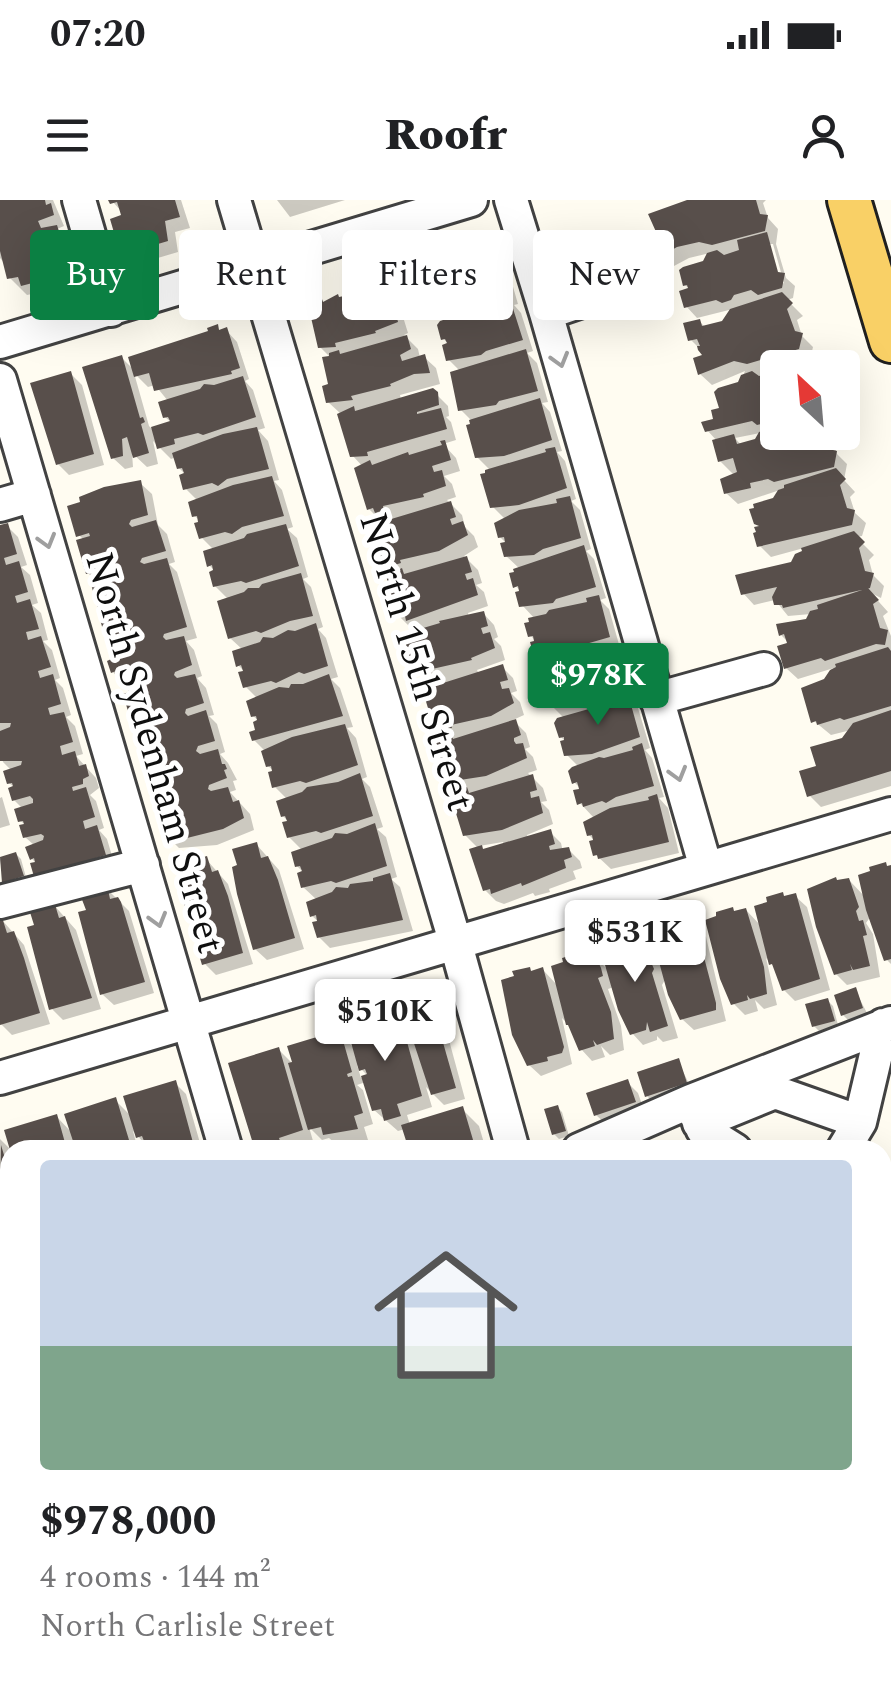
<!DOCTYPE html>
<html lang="en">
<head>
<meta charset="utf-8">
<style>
  :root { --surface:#fff; --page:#f6f6f6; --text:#202124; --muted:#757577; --line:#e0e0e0; --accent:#0b8043 }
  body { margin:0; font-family:Spectral,serif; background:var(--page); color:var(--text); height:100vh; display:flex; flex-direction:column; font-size:38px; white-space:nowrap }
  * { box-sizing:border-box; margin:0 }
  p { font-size:32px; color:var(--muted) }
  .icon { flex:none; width:55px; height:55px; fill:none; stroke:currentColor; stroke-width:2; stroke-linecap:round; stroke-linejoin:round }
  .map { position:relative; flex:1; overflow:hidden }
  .drawer { position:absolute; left:0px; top:940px; width:892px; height:552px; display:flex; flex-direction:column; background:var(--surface); border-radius:30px 30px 0 0; box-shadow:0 10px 40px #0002 }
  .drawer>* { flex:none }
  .guide { position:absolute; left:30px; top:30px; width:832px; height:90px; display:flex; gap:20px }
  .needle { width:65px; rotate:334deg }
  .buttons { position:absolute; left:760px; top:150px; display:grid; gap:20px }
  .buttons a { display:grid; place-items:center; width:100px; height:100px; border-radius:10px; background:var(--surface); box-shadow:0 10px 40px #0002; font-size:50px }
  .price { position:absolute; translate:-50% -85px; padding:0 22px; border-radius:10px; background:#fff; color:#222; font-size:32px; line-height:65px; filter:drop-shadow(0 2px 5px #0008) }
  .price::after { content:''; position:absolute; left:50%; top:60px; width:30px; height:22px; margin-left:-15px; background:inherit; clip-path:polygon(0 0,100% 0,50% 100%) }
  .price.on { background:var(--accent); color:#fff }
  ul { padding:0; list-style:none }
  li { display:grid; align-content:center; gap:20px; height:530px; padding:0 40px }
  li+li { border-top:2px solid var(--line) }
  li span { display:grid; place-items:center; height:310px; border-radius:10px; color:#555 }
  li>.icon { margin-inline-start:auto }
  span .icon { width:180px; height:180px; fill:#fffc; stroke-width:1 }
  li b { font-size:42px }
  .tag { padding:0 35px; border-radius:10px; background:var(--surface); box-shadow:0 10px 40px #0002; font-size:35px; line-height:90px }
  .tag.on { background:var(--accent); color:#fff }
  .status { display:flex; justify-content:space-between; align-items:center; height:70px; padding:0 50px; background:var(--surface); direction:ltr }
  .status svg { height:28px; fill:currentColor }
  header { display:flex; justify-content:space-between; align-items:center; height:130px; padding:0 40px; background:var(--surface); font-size:45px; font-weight:800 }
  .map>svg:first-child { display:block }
</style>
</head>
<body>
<div class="status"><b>07:20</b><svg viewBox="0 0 49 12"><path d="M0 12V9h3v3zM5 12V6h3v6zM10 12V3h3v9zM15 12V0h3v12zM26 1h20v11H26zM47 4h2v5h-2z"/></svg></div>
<header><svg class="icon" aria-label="menu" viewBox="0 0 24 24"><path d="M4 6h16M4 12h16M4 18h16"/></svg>Roofr<svg class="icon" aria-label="person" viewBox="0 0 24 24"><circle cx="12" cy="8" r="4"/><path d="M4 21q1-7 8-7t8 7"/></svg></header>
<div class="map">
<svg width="891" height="1492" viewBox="0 0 891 1492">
  <rect width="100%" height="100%" fill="#fffcf1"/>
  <path fill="#0003" fill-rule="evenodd" d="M0,0H53L64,26L57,29L88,54L94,75L56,87L59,97L40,102L32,94L27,95L10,78L7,66L0,58Z
    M111,0H181L190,28L175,32L178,52L124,68L113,57L123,13Z
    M277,0H345L290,17Z
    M690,0H766L763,3L768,18L778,29L776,44L786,78L795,86L793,98L787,100L803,116L797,120L802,136L813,147L810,160L805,161L812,168H778V232L838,233L832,238L837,254L847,264L844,280L855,292L850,297L855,313L866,323L862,336L856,337L874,355L869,360L873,375L884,386L881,398L871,393L888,412L883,416L891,436V586L821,607L810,596L819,568L851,530L831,535L814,521L825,481L834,468L798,479L786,468L790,444L781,435L808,422L811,414L788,416L775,400L754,405L743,393L793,364L805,353L804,348L771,357L759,345L761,328L783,289L738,304L726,293L735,276L720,261L717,241L707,230L740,184L745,171L712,185L700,174L696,159L707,156L691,140L699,121L706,128L724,123L733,109L697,118L686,106L691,90L685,85L710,53L689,58L674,66L648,44L660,36ZM768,44H773L784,83L779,85ZM765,232L756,241L742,246L735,238Z
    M496,54L507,66L518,104L514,105L521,113L533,151L527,153L537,163L548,202L542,203L550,212L562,251L557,252L565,261L576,299L571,301L580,310L591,349L586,351L594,359L606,398L600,400L609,409L620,448L615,450L624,458L635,498L629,499L638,508L650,548L645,550L652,558L664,597L659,598L668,608L679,653L611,669L595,654L596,642L589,635L594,618L580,603L582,590L574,582L579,567L566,554V542L561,537L564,518L551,505L549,468L536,455L537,442L531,436L535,419L522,405V393L516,386L521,370L506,356L507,344L500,337L506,320L492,306L491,271L477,257L474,223L461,210L460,171L449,160V145L443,138L445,123L434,112V98L428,92Z
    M386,86L398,97L401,111L397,112L404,120L408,133L404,135L418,149L420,158L424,157L436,168L440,184L400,195L401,200L431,189L448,206L449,216L446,217L451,222L456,240L443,244L456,258L460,271L444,276L452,284L456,297L447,300L462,315L465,327L474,336L478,347L464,356L478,370L482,383L476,385L484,392L488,406L468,413L469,417L483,413L494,425L498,437L494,439L501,446L505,460L477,470L479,474L502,467L513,478L517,491L511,493L520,502L524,515L513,520L526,533L530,547L525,549L533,557L537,570L528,573L543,588L547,601L541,602L549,610L553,624L527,635L528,638L550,632L561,643L563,652L569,650L580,661L582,668L573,671L576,679L549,689L550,692L535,696L533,693L504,704L496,701L485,690L478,648L465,635L461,592L450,581L447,537L436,526L429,484L417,472L421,432L415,426L411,428L400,417L396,374L385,363L380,320L369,309L364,268L352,255L340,213L328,202L331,158L320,147L321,99L325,104ZM503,642L504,646L485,651L479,646Z
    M217,127L221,132L226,130L237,142L249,179L245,181L253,190L265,228L258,230L268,241L279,280L274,281L282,290L293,327L287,329L297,338L308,377L303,379L311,387L323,427L318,429L326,438L338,477L331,479L340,488L353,527L347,528L356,538L367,577L362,579L370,587L383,627L377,629L386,637L397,677L391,679L400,687L413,731L330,748L319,737L320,723L312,716L317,700L303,687L304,673L297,666L302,650L289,637L290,623L283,616L288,600L274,586L275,572L268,566L266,552L254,540L260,522L253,516L258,499L245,486V472L238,465L243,450L230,438L229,400L215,386L216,372L209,365L214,350L201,337L202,323L195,316L198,301L186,289V275L179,268L176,257L171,259L153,241L158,264L147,267L132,253L133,267L125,269L113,258L122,158L136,172ZM134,173L148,187L155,185L168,201L165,217L172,223L152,229L149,226Z
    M71,174L82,185L104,265L69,275L58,264Z
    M140,283L152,294L158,325L167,334L175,362L169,364L177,372L197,438L186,441L194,450L202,476L197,478L206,488L214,515L209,516L217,524L225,552L220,554L228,563L237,580L233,581L236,590L230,592L250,614L254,630L217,645L179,648L168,637L165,608L156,600L153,570L146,562L143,533L134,524L131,494L113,472L120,457L111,448L110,419L101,410L97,382L88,373L84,340L79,335Z
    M7,326L18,337L27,365L21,367L30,375L38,403L32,405L41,413L48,440L43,441L52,450L60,478L55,480L63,488L71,515L66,517L75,526L83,554L76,556L96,578L99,588L90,595L96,601L104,628L99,630L107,639L115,666L37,664L32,659L35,646L25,637V625L21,621L23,609L14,600L15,588L9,583L12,571L3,562L0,552V328Z
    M2,597L10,625L0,628V598Z
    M256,644L279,670L304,749L267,760L255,749Z
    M16,654L21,659L27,681L9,687L4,682L0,659Z
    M206,659L228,684L253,764L216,775L205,764L187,679Z
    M891,666V764L886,759L871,716L866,723L873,734L880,777L847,785L836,774L839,683L849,680L866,698Z
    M106,688L129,711L154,793L114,805L102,794L89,712Z
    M795,696L807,707L830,790L795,801L784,790L776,768L766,758L777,805L764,809L755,800L758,811L745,815L733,803L746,710L762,727L786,698Z
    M53,704L76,730L101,809L63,820L52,809L37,727Z
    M2,720L24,745L50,824L12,835L0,823Z
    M694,726L706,737L726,821L694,830L682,819L666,778L662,785L678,838L663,842L657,836V840L643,845L632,833L614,787L608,789L621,826L624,850L610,855L601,846L605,857L592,861L581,849L573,829L562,818L572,864L541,876L529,865L533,773L543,770L558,786L593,755L610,772L634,744L644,741L660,757Z
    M855,790L867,813L848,820L843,815Z
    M828,801L833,806L838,825L819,831L814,826Z
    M432,807L443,818L465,899L444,905L426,887L432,907L407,915L410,925L462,909L479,926L486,950H411L405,929L398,931L374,910L366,882L357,885L363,890L373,924L364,927L368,940L337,945L329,938L322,940L309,927L313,941L289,950H257L279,850L296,867L339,833L356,850L399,815L411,828ZM357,865L368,876L361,878Z
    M678,861L691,888L652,901L647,896Z
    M627,882L638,893L645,913L608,926L596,915Z
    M175,883L186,894L202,950H144L145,944L133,931L138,950H76L72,946L74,950H13L57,917L73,934L115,900L133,918Z
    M557,907L562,912L569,936L559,939L554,934Z
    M0,939L11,950L9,1034L0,1026Z
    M0,1293L4,1309L2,1310L10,1327V1447L0,1450Z
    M10,1460V1482H57L60,1492H0V1470L4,1474Z
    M145,1482H227L229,1492H148Z
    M269,1482H325L289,1492H280Z
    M525,1482H550L557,1492H528Z
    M503,1485L511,1492H479Z"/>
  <path fill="#584f4b" d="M0,0H45L46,5L51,3L54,15L38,21L41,28L57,25L61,38L71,34L79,59L41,70L44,80L21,86L18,77L7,79L0,51Z
    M108,0H175L180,17L165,21L168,41L111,58L105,38L115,36L110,19L121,15L117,2L110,4Z
    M687,0H756L760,14L768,15L765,31L712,45L699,42L677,47L661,56L657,42L646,45L644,38L657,34L648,14Z
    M767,32L778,72L785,73L782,88L758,95L751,90L734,95L731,100L722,103L716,100L684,108L679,91L688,88L687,85L683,86L679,70L683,67L703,61L707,53L717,50L724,55L739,50L737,40Z
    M496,51L508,93L461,109L432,113L427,97L432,96L431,92L426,94L421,78L425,77L424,72Z
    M387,83L392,100L386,102L387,107L394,105L398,122L375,131L376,133L335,143L336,147L318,148L307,100L321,96L323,102L338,94L339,97L344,96L343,93Z
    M782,92L793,103L787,109L795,131L803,133L799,149L747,164L734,161L698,175L693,158L702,155L698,150L697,146H700L697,139L688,141L683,123L700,119L702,126L722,121L730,109Z
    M510,99L523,140L486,151L481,155L446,161L442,145L447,143L445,139L441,140L437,125L440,121Z
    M218,124L219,130L227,127L240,168L231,171L232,174L154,191L149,173L134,177L128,157L208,131L207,128Z
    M407,135L411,149L400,155L402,161L425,154L430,173L414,174L390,184L391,186L351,196L353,200L326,203L322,186L328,184L322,157L329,156V153L339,150L340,154Z
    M526,149L538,191L499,201L496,205L458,211L450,172Z
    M801,153L812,164L807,168H785L783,159Z
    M122,155L140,218L143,217L145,222L141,224L149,253L133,258L127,237L122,239L123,256L111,259L82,167Z
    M778,170V220L757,225L752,221L705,232L701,222L713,219L711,210L719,208L714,192L718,188L738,182L741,175L752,171L759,176Z
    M71,171L94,254L56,265L30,183Z
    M243,176L256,217L203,235L198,233L174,239L175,244L157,249L151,227L170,221L168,217L163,218L158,202L200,189L204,184L214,185Z
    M433,188L438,192L439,205L417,212V214L441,208L447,229L367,252L368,256L350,257L337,214L354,206L355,211Z
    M540,198L552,240L504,256L475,258L466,225L470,224L469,220Z
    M778,223V232H824L829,249L837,251L834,267L774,282L768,279L750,283L751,288L724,294L720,279L737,272L733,258L718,262L712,240L734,234L737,244L755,239L759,232Z
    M257,227L269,269L227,279L218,286L212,283L183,290L179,275L184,273L182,268L177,269L172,253L223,234Z
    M445,240L451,260L432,266L434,272L442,270L446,286L423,294L424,297L383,306L384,310L375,313L373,308L367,310L354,268L370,260L372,265L408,252L409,255L442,245L440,241Z
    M555,247L567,288L519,305L490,308L480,274L485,273V270L546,252L545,249Z
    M836,268L846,279L840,285L847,308L855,310L852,325L757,347L753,333L756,332L754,327L759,326L754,324L749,309L754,308L753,304L773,298L778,290L784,288V285Z
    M272,276L284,316L242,327L232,334L225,332L199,339L194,323L198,322L197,316L192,317L188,302L233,285Z
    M141,280L148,315L131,320L129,324L132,327L156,320L166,351L142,358L140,362L144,364L167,358L187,427L164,434L163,437L166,440L184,436L192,465L175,472L174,475L177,478L195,474L204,503L186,509L185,513L188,516L206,510L215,541L198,546L196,551L200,554L218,549L222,564H225L227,569L224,570L227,578L209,585L208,589L211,591L228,587L233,602L239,600L244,618L223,629L183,639L178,635L166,638L157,608L170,604L168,597L154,601L145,570L157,566L155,560L143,563L134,533L147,529L145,521L132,525L123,494L136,490L134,483L121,487L116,471L111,473L107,461L124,453L123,446L109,450L104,434L100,419L114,415L112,408L99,411L90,381L102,378L100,370L86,374L76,340L90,336L89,333L76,337L67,306L80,302L79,297L104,287Z
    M570,296L581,338L543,349L534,355L504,357L500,343L505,342L504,337L498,338L494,323L519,310L557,303L556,299Z
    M451,301L456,317L450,319L452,325L463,321L468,335L439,351L400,360L401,363L391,366L389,363L383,364L370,321L386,314L388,320Z
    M8,323L17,354L4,358L6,365L19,361L28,392L15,396L17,403L30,399L39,429L26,432L28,440L41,436L51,467L38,471L40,478L53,474L61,504L48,508L50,515L64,512L73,542L60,546L62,555L75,551L79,566L86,564L89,576L83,579V584L72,587L73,591L86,587L95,617L83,621L85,629L97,625L106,655L93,659L95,664L35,680L30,663L35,662L34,658L30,660L25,647L43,640L44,636L41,634L23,638L19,625L24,624L23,621L18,622L14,609L33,603V599L30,596L12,601L8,588L13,586L12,583L7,584L3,571L21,565L22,561H0V531L10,527L11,523H0V325Z
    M286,324L299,366L246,383L241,381L213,387L209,372L213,370L212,365L207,367L203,351L244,338L247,334Z
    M854,331L865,342L859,348L865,371L874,373L870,388L783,408L782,405H774L772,397L777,387L741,395L735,375L791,362L795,354L802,351L801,348Z
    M584,345L596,387L556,399L553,403L519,407L515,392L519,391L518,386L513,388L509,373L514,372L513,369Z
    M467,356L472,372L465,374L467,380L473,378L478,395L406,421L405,416L398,418L386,376L402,368L404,374Z
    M301,373L313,416L290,421L261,433L256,431L228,439L217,401L244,392L248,388H259L262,384Z
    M868,388L879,400L873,404L880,428L888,430L885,445L876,444L825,461L821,458L784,469L777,446L787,443L784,434L779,436L776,424L806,419L810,411L818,409L817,405Z
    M599,395L610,437L572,448L569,453L534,456L530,442L534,441L533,436L528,437L524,423L529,422L528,418L546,414L549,410L587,402L586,398Z
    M484,411L488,426L481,428L483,434L490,432L495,448L471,458L472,460L432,469V472L423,475L422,470L414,473L403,434L440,423L439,421Z
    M316,423L328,466L304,474L299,472L276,483L271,481L243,488L238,472L243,471L241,465L236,467L232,451L260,442L263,437L273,438L288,430L295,431Z
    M613,444L625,487L587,498L578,504L548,506L539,472L543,468L571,457L604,450L603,447Z
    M888,447L891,451V506L844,520L840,518L817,525L816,521L811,523L801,488L824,479L830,470L836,467L835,464Z
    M503,464L508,480L500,482L502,489L509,488L514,503L491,516L451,525L452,528H434L421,485L438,477L440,484Z
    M329,474L343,516L252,541L249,532L255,530L253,522L257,520L256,516L251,517L246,501L279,487L289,488L291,484H303Z
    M628,494L640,537L592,554L564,556L560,541L564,540V537L559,538L554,523L557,518L617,501L616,498Z
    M891,510V571L807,597L799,571L816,566L810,547L842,538L853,523Z
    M516,519L521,535L514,538V541L516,544L523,543L527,558L486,576L447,582L435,539L451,532L453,539Z
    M345,524L358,565L306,583L300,581L272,588L268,572L272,571L271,566L266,567L261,551L292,537Z
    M642,543L654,586L616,597L606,603L602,601L583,607L582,603L577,605L573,590L579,589L578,585L577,582L572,584L568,571L572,567L599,557L604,558L633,550L632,547Z
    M360,573L373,616L321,633L316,631L287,638L282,622L287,621L285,616L281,617L276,601L302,592L307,587L338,582Z
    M533,574L537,590L530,592L531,598L539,596L543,613L502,630L463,636L450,594L467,587L469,593Z
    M657,594L669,642L598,659L597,655L593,656L589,641L593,640L592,635L587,636L583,622L610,608L649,600L648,597Z
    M375,623L387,666L336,683L331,681L301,688L297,673L302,671L300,666L295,667L291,652L332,638L335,633L347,634Z
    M551,629L555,644L549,646L550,650L569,647L572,657L564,660L566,668L522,686L521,683L491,694L490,689L483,691L469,649L482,645L483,649Z
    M257,642L261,658L268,656L278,680L295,738L253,750L237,694L232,667L237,665L232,649Z
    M16,652L24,676L2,683L0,657Z
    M207,656L212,672L218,670L228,696L243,753L202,765L177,680L184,678L180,664Z
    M886,662L887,666L891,665V759L884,761L866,710L858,675L870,671L869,667Z
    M390,673L403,720L317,738L312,722L317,721L316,715L310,717L306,702L332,692L336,687L348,688L350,684L373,681V678Z
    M836,677L837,680L849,678L859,707L856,711L859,721L863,720L867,735L863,736L870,766L853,770L850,764L852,770L834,775L816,727L807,689Z
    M107,685L110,699L118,697L121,702L145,782L100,795L78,712L86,710L81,697Z
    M783,692L784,696L796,693L820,779L782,791L772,764L769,765L754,706L767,702L766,697Z
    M54,701L59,718L65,716L92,798L49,810L27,727L34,725L29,709Z
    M733,707L734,711L746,708L764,767L767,794L750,799L747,795L748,800L731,805L720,779L705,720L716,716V712Z
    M0,711L7,733L14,731L24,758L40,813L0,825Z
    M682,723L683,727L695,723L716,803V810L680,820L668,795L652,736Z
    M631,737L632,742L645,738L651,752L654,761L651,762L654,769L652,773L668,826L650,832L647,822L646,830L630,835L618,810L601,751Z
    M580,753L581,757L594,753L601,768L603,776L598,778L611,812L614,839L597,845L593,840L595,846L579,851L568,825H566L551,766L563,762L562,758Z
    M530,767L531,771L543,767L564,847L562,853L547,857L548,861L527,866L512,835L501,780L514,776L512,771Z
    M856,787L863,808L841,816L834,795Z
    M828,798L835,821L812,827L805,804Z
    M432,804L456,888L431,895L404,813Z
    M399,813L422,896L397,904L401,916L384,921L381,909L372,911L361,876L367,874L365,869L359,871L347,828Z
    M340,830L352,872L347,874L348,877L352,876L363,913L354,916L358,929L323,935L321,927L308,930L288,863L292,862L287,846Z
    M279,847L303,930L279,938L283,950H255L228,863Z
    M679,858L687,883L645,897L637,872Z
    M628,879L636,902L594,916L586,893Z
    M176,880L195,950H141L139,943L144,941L142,936L136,938L123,896Z
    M116,897L129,940L122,942L123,946L128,945L129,950H76L64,914Z
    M558,905L566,931L552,935L544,909Z
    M463,906L476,950H409L401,925Z
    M57,914L67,950H10L4,930Z
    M1,945L10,975V1020L0,1023Z
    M8,1343L10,1387L0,1390V1346Z
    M10,1390V1431L0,1434V1393Z
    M10,1456V1482H52L55,1492H7L0,1459Z
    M142,1482H220L223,1492H145Z"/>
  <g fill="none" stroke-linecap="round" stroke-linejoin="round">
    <g stroke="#424242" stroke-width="38">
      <path id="minor" d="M79,0L111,110
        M234,0L455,741L513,950
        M511,0L546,113L706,668
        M546,113L632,84
        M0,142L471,0
        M0,180L226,950
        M0,305L34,295
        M656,499L764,469
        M0,702L143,665
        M0,878L891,614
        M692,906L703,930L735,950
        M699,923L775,892L860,922
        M579,950L691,901L891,823
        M843,950L860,922L883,825
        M0,1161L10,1195
        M95,1482L98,1492
        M340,1492L373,1482
        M570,1492L575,1482"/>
    </g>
    <g stroke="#202020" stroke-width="48">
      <path id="major" d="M849,0L891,141"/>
    </g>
    <use href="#minor" stroke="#fff" stroke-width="32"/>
    <use href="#major" stroke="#f9d066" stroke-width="42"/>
    <path stroke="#c12532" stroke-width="8" d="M882,1054L891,1039
      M882,1094L891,1078
      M882,1186L891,1168
      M640,1492L645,1482
      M660,1492L665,1482
      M733,1492L738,1482"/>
  </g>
  <defs><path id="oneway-chevron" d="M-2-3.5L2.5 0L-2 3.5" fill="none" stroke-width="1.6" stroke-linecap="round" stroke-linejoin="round" transform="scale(2.5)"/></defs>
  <g stroke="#9f9f9f">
    <use href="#oneway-chevron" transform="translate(560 160) rotate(74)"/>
    <use href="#oneway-chevron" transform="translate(47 341) rotate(74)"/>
    <use href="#oneway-chevron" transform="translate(678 574) rotate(74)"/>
    <use href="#oneway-chevron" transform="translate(158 720) rotate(74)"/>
  </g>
  <g text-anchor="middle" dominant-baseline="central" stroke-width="10" stroke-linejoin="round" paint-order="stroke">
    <g font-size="40" fill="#0f0f0f" stroke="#fff">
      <text transform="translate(416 462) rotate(73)">North 15th Street</text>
      <text transform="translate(154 553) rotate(74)">North Sydenham Street</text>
    </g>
  </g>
</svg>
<div class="buttons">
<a><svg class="needle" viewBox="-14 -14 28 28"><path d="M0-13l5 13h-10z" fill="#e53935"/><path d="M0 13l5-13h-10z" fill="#757577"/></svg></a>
</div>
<b class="price on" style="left:598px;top:528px">$978K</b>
<b class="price" style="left:635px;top:785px">$531K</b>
<b class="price" style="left:385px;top:864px">$510K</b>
<div class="guide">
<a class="tag on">Buy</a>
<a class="tag">Rent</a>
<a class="tag">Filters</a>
<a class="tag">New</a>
</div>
<section class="drawer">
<ul>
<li><span style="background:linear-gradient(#c9d6e8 60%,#7fa58c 0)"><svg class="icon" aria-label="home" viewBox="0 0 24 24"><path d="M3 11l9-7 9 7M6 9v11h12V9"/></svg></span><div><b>$978,000</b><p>4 rooms · 144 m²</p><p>North Carlisle Street</p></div></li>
</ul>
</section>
</div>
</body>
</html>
